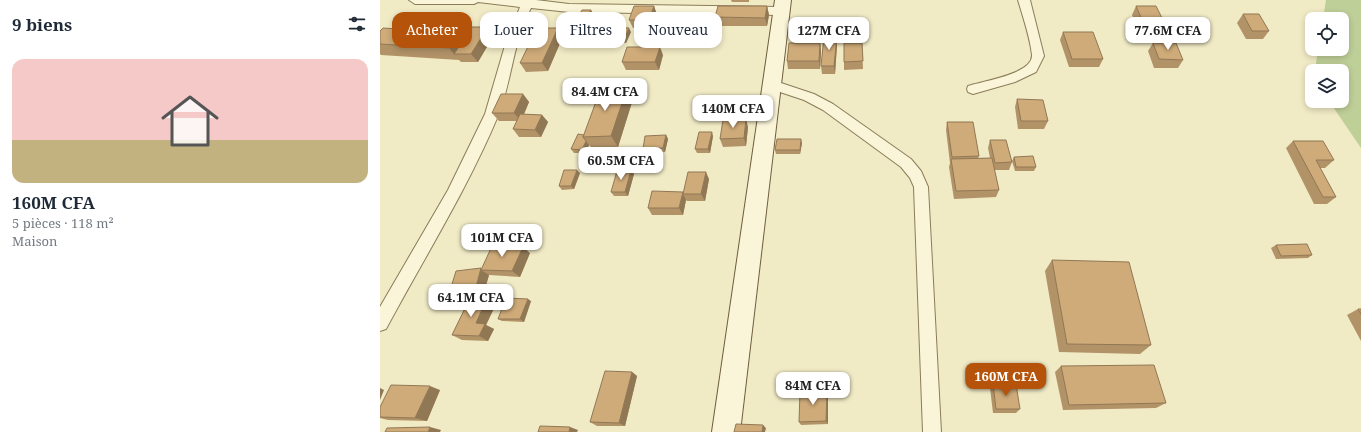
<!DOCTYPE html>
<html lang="fr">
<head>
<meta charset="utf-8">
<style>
  :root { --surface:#fff; --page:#f6f6f7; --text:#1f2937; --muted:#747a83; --line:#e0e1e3; --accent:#b45309 }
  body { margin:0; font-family:"Noto Serif",serif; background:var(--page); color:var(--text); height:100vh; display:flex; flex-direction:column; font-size:15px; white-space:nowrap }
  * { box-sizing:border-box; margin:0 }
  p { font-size:13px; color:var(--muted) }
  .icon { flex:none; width:22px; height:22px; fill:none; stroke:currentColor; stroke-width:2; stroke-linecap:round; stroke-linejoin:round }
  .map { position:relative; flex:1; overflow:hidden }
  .details { display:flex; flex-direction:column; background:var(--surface); width:380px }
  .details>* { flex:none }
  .banner { position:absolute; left:12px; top:12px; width:380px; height:36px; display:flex; gap:8px }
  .fabs { position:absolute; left:925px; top:12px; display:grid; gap:8px }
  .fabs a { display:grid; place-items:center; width:44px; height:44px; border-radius:8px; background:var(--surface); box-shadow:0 2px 6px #0003; font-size:20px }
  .price { position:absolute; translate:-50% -34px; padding:0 9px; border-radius:8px; background:#fff; color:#222; font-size:13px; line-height:26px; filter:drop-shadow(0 1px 2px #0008) }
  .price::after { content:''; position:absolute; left:50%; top:24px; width:12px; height:9px; margin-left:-6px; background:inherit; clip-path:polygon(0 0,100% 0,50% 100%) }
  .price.selected { background:var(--accent); color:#fff }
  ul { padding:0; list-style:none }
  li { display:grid; align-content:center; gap:8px; height:212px; padding:0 12px }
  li+li { border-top:1px solid var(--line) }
  li span { display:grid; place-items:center; height:124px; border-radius:12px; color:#555 }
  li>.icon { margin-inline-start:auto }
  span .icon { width:72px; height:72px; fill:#fffc; stroke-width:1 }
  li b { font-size:17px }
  h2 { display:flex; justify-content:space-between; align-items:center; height:48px; padding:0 12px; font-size:17px }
  .chip { padding:0 14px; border-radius:12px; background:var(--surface); box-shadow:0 2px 6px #0003; font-size:14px; line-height:36px }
  .chip.selected { background:var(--accent); color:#fff }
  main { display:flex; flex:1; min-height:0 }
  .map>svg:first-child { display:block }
</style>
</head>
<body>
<main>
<section class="details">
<h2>9 biens<svg class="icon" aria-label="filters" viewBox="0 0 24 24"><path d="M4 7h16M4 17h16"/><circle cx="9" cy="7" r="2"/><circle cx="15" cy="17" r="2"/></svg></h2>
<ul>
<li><span style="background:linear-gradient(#f6c9c9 65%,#c2b280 0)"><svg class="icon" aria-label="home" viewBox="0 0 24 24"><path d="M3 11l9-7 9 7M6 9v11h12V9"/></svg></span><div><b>160M CFA</b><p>5 pièces · 118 m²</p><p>Maison</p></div></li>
</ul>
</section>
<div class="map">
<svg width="981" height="432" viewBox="0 0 981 432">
  <rect width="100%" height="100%" fill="#f0eac5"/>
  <path fill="#bfcf98" d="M946,0H981V148L949,101H962V71H935L938,49H962V19H943Z"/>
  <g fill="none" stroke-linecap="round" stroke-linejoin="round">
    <g stroke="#8b7c5a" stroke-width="2">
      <path id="minor" d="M29,0H156L189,4L402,7L408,11L402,15L189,12L151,8C133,41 132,81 118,116C87,190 44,258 6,329L0,331V307L68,190L105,114L126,42L140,7L98,2L94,4H35Z
        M638,0H650L664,56L656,72L635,82L593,94L588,92L587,89L588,86C603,81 653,74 652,55C650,37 643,17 638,0Z
        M392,80L434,94L453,104L531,159L541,171L548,187L561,432H543L534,187L530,178L521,167L443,110L424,100L388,88L386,85L388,82Z"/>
    </g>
    <g stroke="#6d5d3d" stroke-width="2">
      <path id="secondary" d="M395,0H411L360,432H332Z"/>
    </g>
    <use href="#minor" fill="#faf5d8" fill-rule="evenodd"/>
    <use href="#secondary" fill="#faf5d8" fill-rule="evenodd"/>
  </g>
  <path fill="#b29368" d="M351,0H369V2H352Z
    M274,6L277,15L273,28H253L249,20Z
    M387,6L389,15L387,26H338L335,17Z
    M756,6L784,22L779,30L759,31L752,15Z
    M211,10L213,14L208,25L203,24L206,29L199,44H183L181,41L168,71L146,72L140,63L196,20Z
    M863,14L889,31L883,39H866L857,23Z
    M330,26L332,35L330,45L292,44L289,36Z
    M0,30L81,33L84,38L114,35L98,62H81L79,60L1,55L0,54Z
    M251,32L246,43H230L228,38Z
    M683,32L723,59L719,67H689L680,40Z
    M440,43L441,51L440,69H408L407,61Z
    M482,43L483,69L464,70V62Z
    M773,43L803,60L798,68H774L768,51Z
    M457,45L455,74H442L441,66Z
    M283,55L279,70H246L242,62Z
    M143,94L149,102L144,114L162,115L168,122L161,137H139L133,129L137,121H119L112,113Z
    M253,99L238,147H211L209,145L205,153H194L191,149L204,135Z
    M637,99L668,121L664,129H638L635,107Z
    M567,122L599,156L598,158H610L608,148L610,140L632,162L629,170H614L619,190L616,197L574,199L569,167L570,163L566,130Z
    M368,127L366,146L343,147L340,139Z
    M286,135L288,139L285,152L265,153L263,149Z
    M333,136L330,153H317L315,149Z
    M913,141L954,160L945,168H940L956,197L947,204H934L906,148Z
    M422,143L420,154H396L395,150Z
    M634,157L656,167L654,171H635L632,161Z
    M200,173L194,189L182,190L179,186Z
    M254,174L248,196H234L231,192Z
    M329,179L325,201H307L306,200L303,215H272L268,208L303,193Z
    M896,245L932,255L928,258L896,259L891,248Z
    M150,253L140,277L109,275L103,296L117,302L106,325L114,329L108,341L82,340L72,335L90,298L78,299L69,294L101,268L102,269Z
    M672,260L771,345L760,354L679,352L665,271Z
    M151,301L144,322L122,321L118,319Z
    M978,309H981V341L967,315Z
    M681,366L786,403L776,408L683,410L675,372Z
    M252,372L257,376L245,426H217L210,422Z
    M613,384L640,409L636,413H613L610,388Z
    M60,390L47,421L8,420L0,418V407Z
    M447,391L448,395V424L421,425L419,422Z"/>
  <path fill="#917855" d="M274,6L277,15L273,28L269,20Z
    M387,6L389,15L387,26L385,18Z
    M211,10L213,14L208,25L205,20Z
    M201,20L206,29L199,44L194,35Z
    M330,26L332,35L330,45L327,36Z
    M108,27L114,35L98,62L91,54Z
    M178,28L182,35H178L181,41L168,71L162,63Z
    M249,28L251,32L246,43L244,39Z
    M81,33L90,45L74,54L79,60L69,48Z
    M457,36V45L455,74L454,66Z
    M440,43L441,51L440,69L439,61Z
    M280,47L283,55L279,70L275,62Z
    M247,88L253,99L238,147L231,136Z
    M143,94L149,102L141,121L134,113Z
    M162,115L168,122L161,137L155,130Z
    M366,119L368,127L366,146L364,138Z
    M332,132L333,136L330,153L328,149Z
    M286,135L288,139L285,152L283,148Z
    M421,139L422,143L420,154V150Z
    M206,141L209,145L205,153L202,150Z
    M197,170L200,173L194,189L191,186Z
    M251,170L254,174L248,196L245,192Z
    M326,172L329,179L325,201L321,194Z
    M303,192L304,194H303L306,200L303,215L299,208Z
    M143,247L150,253L140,277L132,271Z
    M101,268L103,270H101L109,275L103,296L95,291Z
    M108,296L117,302L106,325L114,329L108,341L99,336L96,323Z
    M148,299L151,301L144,322L140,319Z
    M252,372L257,376L245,426L239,423Z
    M50,386L60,390L47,421L35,418Z
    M0,388L4,390L0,400Z
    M447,391L448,395V424L446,421Z
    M383,425L386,428L385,432H382Z
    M50,427L61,430L60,432H48Z
    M190,427L198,430L197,432H189Z"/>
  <path fill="#cfab79" stroke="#917855" d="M254,6H274L269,20H249Z
    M338,6H387L385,18L335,17Z
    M756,6H776L784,22H763Z
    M202,10H211L205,20H196Z
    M863,14H879L889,31H872Z
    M185,20H201L194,35H178Z
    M292,26H330L327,36H289Z
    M92,27H108L91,54H74Z
    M233,27L249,28L244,39L228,38Z
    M3,28L81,33L69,48L0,44V31Z
    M157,28H178L162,63H140Z
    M683,32H713L723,59H692Z
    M444,36H457L454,66H441Z
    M409,43H440L439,61H407Z
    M464,43H482L483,61L464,62Z
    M773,43H796L803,60L779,59Z
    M247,47H280L275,62H242Z
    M221,88H247L231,136L203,137Z
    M121,94H143L134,113H112Z
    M637,99L663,100L668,121H641Z
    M140,114L162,115L155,130L133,129Z
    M366,119L364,138L340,139L343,120Z
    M567,122H593L599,156L572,157Z
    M319,132H332L328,149H315Z
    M198,134L204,135L203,137L206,141L202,150L191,149Z
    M286,135L283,148L263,149L265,136Z
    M397,139H421L420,150H395Z
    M610,140H626L632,162L615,163Z
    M913,141H943L954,160H936L956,197H943Z
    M653,156L656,167H636L634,157Z
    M612,158L619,190L576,191L571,159Z
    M184,170H197L191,186H179Z
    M251,170L245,192H231L237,171Z
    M308,172H326L321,194H303Z
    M272,191L303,192L299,208H268Z
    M927,244L932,255L901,256L896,245Z
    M112,246L143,247L132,271L101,270Z
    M672,260L749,262L771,345L687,344Z
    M101,268L95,291L69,294L76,271Z
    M91,296H108L96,323L105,324L99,336L72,335Z
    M126,298L148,299L140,319H118Z
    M978,309H981V314Z
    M774,365L786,403L689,405L681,366Z
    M225,371L252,372L239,423L210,422Z
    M613,384H636L640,409H616Z
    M11,385L50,386L35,418L0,417V407Z
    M447,391L446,421L419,422L420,392Z
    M356,424L383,425L382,432H354Z
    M160,426L190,427L189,432H158Z
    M50,427L48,432H5L7,428Z"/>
</svg>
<div class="fabs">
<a><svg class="icon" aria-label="locate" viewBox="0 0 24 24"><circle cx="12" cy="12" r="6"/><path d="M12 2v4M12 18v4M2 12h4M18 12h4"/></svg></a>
<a><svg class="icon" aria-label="layers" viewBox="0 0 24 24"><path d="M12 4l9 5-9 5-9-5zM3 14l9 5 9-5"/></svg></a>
</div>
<b class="price" style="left:449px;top:51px">127M CFA</b>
<b class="price" style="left:788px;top:51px">77.6M CFA</b>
<b class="price" style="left:225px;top:112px">84.4M CFA</b>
<b class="price" style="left:353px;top:129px">140M CFA</b>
<b class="price" style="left:241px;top:181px">60.5M CFA</b>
<b class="price" style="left:122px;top:258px">101M CFA</b>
<b class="price" style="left:91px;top:318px">64.1M CFA</b>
<b class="price selected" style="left:626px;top:397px">160M CFA</b>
<b class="price" style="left:433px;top:406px">84M CFA</b>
<div class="banner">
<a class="chip selected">Acheter</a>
<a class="chip">Louer</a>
<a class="chip">Filtres</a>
<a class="chip">Nouveau</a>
</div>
</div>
</main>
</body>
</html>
